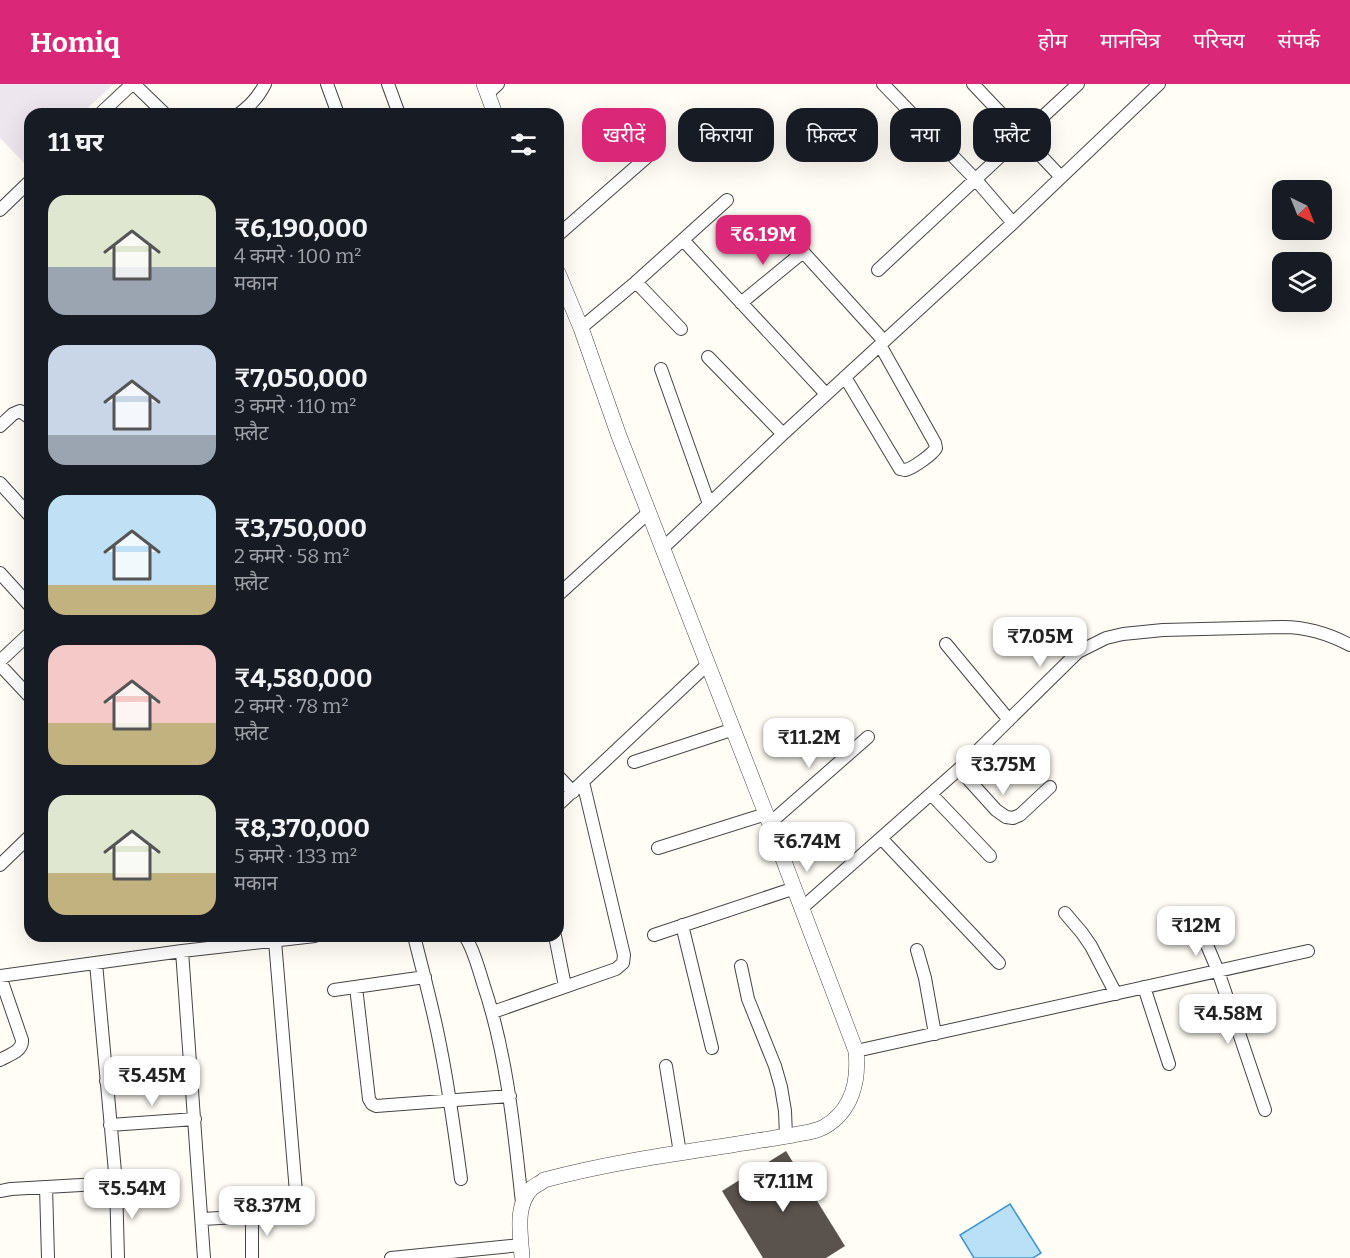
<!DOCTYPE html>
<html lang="hi">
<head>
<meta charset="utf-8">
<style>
  :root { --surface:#171b24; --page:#242831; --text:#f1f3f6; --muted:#9ea1a6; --accent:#db2777 }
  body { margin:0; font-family:Bitter,"Noto Sans Devanagari",serif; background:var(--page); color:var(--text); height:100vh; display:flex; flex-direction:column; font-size:22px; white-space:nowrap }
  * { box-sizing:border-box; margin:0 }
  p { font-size:20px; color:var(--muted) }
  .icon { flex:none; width:33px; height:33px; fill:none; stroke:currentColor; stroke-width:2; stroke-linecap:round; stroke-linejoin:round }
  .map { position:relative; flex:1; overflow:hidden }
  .details { position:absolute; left:24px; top:24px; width:540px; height:834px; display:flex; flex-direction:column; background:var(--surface); border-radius:18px; box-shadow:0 6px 24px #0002 }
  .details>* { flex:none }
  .hud { position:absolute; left:582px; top:24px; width:570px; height:54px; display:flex; gap:12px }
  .needle { width:39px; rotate:137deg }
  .fabs { position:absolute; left:1272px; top:96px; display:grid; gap:12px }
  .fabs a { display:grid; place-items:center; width:60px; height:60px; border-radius:12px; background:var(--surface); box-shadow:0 6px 24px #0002; font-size:30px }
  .price { position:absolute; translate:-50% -51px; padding:0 14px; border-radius:12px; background:#fff; color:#222; font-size:20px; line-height:39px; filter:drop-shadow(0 2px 3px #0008) }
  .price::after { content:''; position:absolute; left:50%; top:36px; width:18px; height:14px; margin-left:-9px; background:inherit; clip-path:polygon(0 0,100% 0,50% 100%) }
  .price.selected { background:var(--accent); color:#fff }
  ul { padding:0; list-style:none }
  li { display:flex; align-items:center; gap:18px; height:150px; padding:0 24px }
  li span { display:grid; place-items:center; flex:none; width:168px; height:120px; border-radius:18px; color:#555 }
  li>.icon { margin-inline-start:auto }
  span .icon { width:72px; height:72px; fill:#fffc; stroke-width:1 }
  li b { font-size:26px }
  h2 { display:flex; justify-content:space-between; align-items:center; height:72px; padding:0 24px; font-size:26px }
  .pill { padding:0 21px; border-radius:18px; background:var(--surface); box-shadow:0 6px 24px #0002; font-size:21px; line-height:54px }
  .pill.selected { background:var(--accent); color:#fff }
  header { display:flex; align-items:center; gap:36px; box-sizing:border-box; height:84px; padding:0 30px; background:var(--accent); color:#fff }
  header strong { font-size:28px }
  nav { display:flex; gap:33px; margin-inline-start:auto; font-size:21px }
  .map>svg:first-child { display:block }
</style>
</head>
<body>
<header>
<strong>Homiq</strong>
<nav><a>होम</a><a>मानचित्र</a><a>परिचय</a><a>संपर्क</a></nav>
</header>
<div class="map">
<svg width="1350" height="1174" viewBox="0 0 1350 1174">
  <rect width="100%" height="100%" fill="#fffdf5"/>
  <path fill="#eee6ef" d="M0,0H114L81,30H30V77L26,81L0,54Z"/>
  <path fill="#b9e0f7" stroke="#3f96cf" stroke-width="1.5" d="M1010,1120L1041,1169L1033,1174H974L960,1151Z"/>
  <path fill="#5a524d" d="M786,1067L845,1162L826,1174H763L722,1107Z"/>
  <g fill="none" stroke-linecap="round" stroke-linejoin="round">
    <g stroke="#444" stroke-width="14">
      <path id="minor" d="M134,0L165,30
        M327,0L338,30
        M388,0L399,30
        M883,0L976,96L1013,139
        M973,0L1061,93
        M487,10L498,0
        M100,30L132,0
        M239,30C250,22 259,12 265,0
        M0,126L30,97
        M785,148L884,257
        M558,151L647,73
        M683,156L826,310
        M878,186L1078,0
        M636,198L681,245
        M741,219L803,168
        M581,244L636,198L727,116
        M708,273L783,350
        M661,285L709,420
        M845,293L900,385C902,385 904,386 905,386C912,385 933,370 936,364L935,359L880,261
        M0,342L13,330L20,327L30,334
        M0,399L30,432
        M663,464L783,350L1013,139L1159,0
        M0,489L30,522
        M558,511L649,428
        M946,560L1009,636
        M0,577L30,549
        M0,581L30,613
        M634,678L734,645
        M959,685L996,726L1006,733L1013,734L1020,731L1050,703
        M558,692L573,708
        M931,710L990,772
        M558,721L708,580
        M770,739L868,653
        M881,754L999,879
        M658,764L766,730
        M0,781L30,752
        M802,824L959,685L1078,568L1106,554L1123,550L1163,546L1283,543C1306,543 1329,550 1350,561
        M1065,829L1082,849L1091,862L1116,910
        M682,841L712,964
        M1201,847L1218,887L1265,1026
        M654,851L795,804
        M414,852C423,888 433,924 440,961C449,1005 455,1050 461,1095
        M465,852C474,866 478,883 483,899C507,970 514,1045 522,1119
        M555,852L565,902
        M917,866L925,894L935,950
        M182,867L204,1174
        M96,879L116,1099L118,1174
        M741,882L748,915L775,982L781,1003L785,1027L786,1052
        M0,892L182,867L315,852
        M0,892L22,956C23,967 9,971 0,976
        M356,903L369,1015L372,1020L376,1022L510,1012
        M1144,903L1169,980
        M334,906L425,893
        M493,928L616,885L623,879L624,871L583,698
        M856,967L1308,867
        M666,982L680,1069
        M106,997L190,989
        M110,1041L195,1035
        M46,1103L48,1174
        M0,1107L11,1105L116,1099
        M252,1133V1174
        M203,1135L288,1130L295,1126L297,1120L275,857
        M391,1174L521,1161"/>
    </g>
    <g stroke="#444" stroke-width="16">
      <path id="tertiary" d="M484,0L495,30
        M522,1174C521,1151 514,1122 532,1104C536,1101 541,1099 544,1096C604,1080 664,1071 725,1062C748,1058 770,1055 793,1051C803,1049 815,1048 824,1043C852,1027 859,997 856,967L766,730L619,352L581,244L558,189"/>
    </g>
    <use href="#minor" stroke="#fff" stroke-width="12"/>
    <use href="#tertiary" stroke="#fff" stroke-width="15"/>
  </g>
</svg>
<div class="fabs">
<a><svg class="needle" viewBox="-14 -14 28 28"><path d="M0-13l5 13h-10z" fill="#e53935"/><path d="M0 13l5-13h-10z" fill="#9ea1a6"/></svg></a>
<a><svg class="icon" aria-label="layers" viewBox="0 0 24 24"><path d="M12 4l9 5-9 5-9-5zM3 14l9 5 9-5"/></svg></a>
</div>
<b class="price selected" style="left:763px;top:182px">₹6.19M</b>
<b class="price" style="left:1040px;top:584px">₹7.05M</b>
<b class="price" style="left:809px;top:685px">₹11.2M</b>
<b class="price" style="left:1003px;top:712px">₹3.75M</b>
<b class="price" style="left:807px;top:789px">₹6.74M</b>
<b class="price" style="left:1196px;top:873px">₹12M</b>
<b class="price" style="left:1228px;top:961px">₹4.58M</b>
<b class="price" style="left:152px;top:1023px">₹5.45M</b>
<b class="price" style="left:783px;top:1129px">₹7.11M</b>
<b class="price" style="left:132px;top:1136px">₹5.54M</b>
<b class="price" style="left:267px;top:1153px">₹8.37M</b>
<div class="hud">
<a class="pill selected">खरीदें</a>
<a class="pill">किराया</a>
<a class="pill">फ़िल्टर</a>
<a class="pill">नया</a>
<a class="pill">फ़्लैट</a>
</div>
<section class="details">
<h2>11 घर<svg class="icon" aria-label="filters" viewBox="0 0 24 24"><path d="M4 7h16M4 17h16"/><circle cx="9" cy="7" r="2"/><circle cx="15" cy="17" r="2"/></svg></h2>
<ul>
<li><span style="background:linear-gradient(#dfe7d0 60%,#9aa5b1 0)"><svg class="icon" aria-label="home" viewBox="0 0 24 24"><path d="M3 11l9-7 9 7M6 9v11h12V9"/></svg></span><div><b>₹6,190,000</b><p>4 कमरे · 100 m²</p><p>मकान</p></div></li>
<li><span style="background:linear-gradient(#c9d6e8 75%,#9aa5b1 0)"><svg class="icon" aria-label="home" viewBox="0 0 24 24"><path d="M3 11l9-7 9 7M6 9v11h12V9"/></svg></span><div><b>₹7,050,000</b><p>3 कमरे · 110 m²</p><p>फ़्लैट</p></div></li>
<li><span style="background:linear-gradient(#bfe0f5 75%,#c2b280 0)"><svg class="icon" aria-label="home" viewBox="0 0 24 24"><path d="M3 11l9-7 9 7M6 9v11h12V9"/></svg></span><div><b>₹3,750,000</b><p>2 कमरे · 58 m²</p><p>फ़्लैट</p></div></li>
<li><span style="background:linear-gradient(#f6c9c9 65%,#c2b280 0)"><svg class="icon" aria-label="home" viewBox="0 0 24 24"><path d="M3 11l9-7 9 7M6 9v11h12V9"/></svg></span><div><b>₹4,580,000</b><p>2 कमरे · 78 m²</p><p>फ़्लैट</p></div></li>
<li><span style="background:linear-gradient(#dfe7d0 65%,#c2b280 0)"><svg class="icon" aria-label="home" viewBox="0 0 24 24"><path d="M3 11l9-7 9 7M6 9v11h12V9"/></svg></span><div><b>₹8,370,000</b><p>5 कमरे · 133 m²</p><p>मकान</p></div></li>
</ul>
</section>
</div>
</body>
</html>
